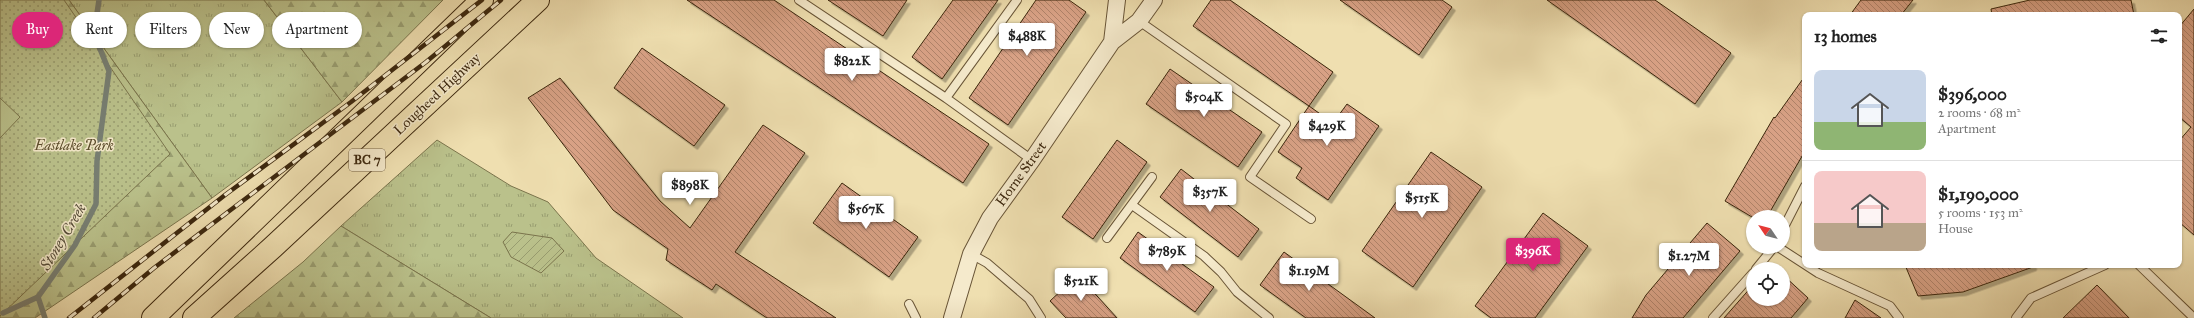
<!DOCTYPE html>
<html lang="en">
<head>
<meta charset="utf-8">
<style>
  :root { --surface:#fff; --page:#f6f6f6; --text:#222; --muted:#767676; --line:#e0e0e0; --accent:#db2777 }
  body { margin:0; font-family:"IM FELL Great Primer",serif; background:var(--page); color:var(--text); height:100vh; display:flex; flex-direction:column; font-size:15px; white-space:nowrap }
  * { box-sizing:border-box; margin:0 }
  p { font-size:13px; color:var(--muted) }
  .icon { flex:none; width:22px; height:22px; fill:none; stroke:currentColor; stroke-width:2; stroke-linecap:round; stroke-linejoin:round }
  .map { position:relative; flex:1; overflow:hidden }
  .sheet { position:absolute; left:1802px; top:12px; width:380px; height:256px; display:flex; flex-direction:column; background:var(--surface); border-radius:8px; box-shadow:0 1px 3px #0004 }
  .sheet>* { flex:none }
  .top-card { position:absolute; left:12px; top:12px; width:380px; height:36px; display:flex; gap:8px }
  .needle { width:26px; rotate:305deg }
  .tools { position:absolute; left:1746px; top:210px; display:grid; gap:8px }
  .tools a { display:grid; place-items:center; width:44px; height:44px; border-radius:50%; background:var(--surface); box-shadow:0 1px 3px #0004; font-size:20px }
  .price { position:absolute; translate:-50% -34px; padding:0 9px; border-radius:4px; background:#fff; color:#222; font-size:13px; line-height:26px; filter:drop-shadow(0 1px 2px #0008) }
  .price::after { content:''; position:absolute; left:50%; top:24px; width:12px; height:9px; margin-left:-6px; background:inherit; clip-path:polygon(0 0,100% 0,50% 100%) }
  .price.on { background:var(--accent); color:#fff }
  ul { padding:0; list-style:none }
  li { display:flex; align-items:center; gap:12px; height:100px; padding:0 12px }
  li+li { border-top:1px solid var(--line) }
  li span { display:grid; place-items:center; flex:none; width:112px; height:80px; border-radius:8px; color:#555 }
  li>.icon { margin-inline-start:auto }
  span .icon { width:48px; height:48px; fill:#fffc; stroke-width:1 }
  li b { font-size:17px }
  h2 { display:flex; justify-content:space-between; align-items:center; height:48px; padding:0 12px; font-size:17px }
  .pill { padding:0 14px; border-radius:18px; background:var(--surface); box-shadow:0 1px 3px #0004; font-size:14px; line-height:36px }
  .pill.on { background:var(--accent); color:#fff }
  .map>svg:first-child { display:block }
</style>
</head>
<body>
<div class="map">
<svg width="2194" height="318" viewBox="0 0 2194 318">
  <defs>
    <pattern id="grass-tufts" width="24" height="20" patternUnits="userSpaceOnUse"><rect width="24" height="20" fill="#bac18b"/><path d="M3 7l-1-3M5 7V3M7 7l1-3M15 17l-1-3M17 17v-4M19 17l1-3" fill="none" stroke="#989d70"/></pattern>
    <pattern id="forest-firs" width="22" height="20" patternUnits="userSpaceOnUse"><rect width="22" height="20" fill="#bac18b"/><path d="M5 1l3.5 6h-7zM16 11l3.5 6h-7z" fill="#989d70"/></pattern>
    <pattern id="park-dots" width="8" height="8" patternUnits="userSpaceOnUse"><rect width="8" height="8" fill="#bac18b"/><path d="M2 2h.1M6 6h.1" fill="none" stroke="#989d70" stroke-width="1.8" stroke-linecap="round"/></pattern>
    <pattern id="garden-furrows" width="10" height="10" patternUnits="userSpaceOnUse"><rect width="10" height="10" fill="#bac18b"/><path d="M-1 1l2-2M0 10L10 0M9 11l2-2" fill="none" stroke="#989d70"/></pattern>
    <pattern id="building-back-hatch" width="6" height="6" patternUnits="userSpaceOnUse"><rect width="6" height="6" fill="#d8a185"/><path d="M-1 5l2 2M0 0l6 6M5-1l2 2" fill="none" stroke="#b0836b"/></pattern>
    <filter id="shadow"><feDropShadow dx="3.5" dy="3.5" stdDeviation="0" flood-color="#0004"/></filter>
  </defs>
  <rect width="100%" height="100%" fill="#efdfb0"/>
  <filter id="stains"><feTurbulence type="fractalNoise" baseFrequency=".005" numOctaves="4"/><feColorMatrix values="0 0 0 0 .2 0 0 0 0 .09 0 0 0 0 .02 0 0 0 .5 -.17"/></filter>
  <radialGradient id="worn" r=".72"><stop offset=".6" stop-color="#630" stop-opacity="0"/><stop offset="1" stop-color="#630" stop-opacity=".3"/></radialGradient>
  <path fill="url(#grass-tufts)" stroke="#7a744c" d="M69,0H264L342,102L212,198Z
    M437,140L511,186L548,202L596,258L683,318H491L341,226Z"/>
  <path fill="url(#forest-firs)" stroke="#7a744c" d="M18,0H69L212,198L35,318H0V157Z
    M264,0H443L342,102Z
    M341,226L491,318H234L303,262Z"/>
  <path fill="url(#park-dots)" stroke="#7a744c" d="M0,0H64L170,154L0,316Z"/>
  <path fill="url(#garden-furrows)" stroke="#7a744c" d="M512,232L552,238L564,251L541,273L511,257L503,242Z"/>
  <path fill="#bac18b" stroke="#7a744c" d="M0,98L20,117L0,138Z"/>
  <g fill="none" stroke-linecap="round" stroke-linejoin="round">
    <path stroke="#777f73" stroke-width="5.5" d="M3,313L38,297
      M45,318L38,297L75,245L96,204L97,161L109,71L94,34L99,0"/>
  </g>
  <path fill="url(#building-back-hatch)" stroke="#3b260d" filter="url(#shadow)" d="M687,0H774L989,144L963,183Z
    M828,0H907L883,36Z
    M953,0H998L942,79L912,57Z
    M1036,0H1069L1086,12L1008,125L969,98Z
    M1211,0H1230L1333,72L1309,106L1193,26Z
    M1340,0H1442L1452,7L1419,55Z
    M1547,0H1655L1731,53L1695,104Z
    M1861,0H1913L1901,15H1850Z
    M2030,0H2131L2134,15H1992L1991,9Z
    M2194,9V235L2179,222V141L2191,127L2179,117V27Z
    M642,48L725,105L694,146L614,88Z
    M1170,69L1262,132L1238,167L1146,104Z
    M1805,76V151L1767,217H1752L1725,201L1774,117L1775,118Z
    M560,78L660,201L690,228L763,125L805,153L735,252L836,318H767L716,284L712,290L666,260L668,249L613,210L528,98Z
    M1347,104L1379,126L1328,200L1296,178L1302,168L1278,152L1309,106L1333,123Z
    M1117,140L1147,162L1093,239L1062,217Z
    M1431,152L1482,187L1413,287L1362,251Z
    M1181,169L1259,229L1238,257L1160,197Z
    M842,183L918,237L889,277L813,223Z
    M1543,213L1588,246L1535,318H1491L1475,306Z
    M1707,223L1740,251L1683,318H1632L1646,295Z
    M1138,232L1214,287L1195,312L1120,258Z
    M1284,252L1375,318H1306L1260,285Z
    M1905,265H2033V267L1963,292L1918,296Z
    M1078,275L1117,318H1066L1050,301Z
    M1783,275L1808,298L1791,318H1724L1753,285V299H1783Z
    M2097,285L2129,318H2063Z
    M1855,300L1881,318H1845Z"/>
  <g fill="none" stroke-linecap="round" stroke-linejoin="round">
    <g stroke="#685436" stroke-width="10">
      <path id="lane" d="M799,0L946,98L1017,0
        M1139,21L1286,124L1250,177L1311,219
        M946,98L1032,160
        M1132,205L1204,256L1221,272L1237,292L1269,318
        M1783,229L1805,186
        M1107,238L1152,177
        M1778,247L1818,273L1890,306L1899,318
        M971,254L987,263L1029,299L1041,318
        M2139,265L2194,318
        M1756,269L1774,247
        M909,304L916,318
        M1713,318L1753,273
        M2016,318L2031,298L2105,265"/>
    </g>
    <g stroke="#685436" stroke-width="18">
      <path id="street" d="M1117,0L1112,42L1139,21L1154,0
        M952,318L971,254L990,218L1032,160L1112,42"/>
    </g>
    <g stroke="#3b260d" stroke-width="24">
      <path id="primary" d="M153,318L482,0
        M194,318L273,247L538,0"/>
    </g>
    <use href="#lane" stroke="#f5eacc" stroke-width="8"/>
    <use href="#street" stroke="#f5eacc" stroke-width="16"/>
    <use href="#primary" stroke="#efdfb0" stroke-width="22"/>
    <g stroke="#3b260d" stroke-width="4.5">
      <path id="rail" d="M69,318L225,195L351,102L482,0
        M94,318L154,268L426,62L501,0"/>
    </g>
    <use href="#rail" stroke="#f5eacc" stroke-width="3" stroke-dasharray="9" stroke-linecap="butt"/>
  </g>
  <g text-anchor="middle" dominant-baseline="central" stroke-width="3" stroke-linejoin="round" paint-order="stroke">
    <rect fill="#f5eacc" stroke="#736146" stroke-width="1" x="349" y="149" width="36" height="22" rx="3"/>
    <g font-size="13" font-weight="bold" fill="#3b260d">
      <text x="367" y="160">BC 7</text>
    </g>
    <g font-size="14" fill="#3b260d" stroke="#f5eacc">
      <text transform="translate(437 94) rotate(-43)">Lougheed Highway</text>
      <text transform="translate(1021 174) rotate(-54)">Horne Street</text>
    </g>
    <g font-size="14" font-style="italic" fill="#5b4d2c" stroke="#f5eacc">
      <text x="74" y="145">Eastlake Park</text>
    </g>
    <g font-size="15" font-style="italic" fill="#544b38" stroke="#f5eacc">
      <text transform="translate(63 237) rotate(-59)">Stoney Creek</text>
    </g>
  </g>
  <rect width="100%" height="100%" filter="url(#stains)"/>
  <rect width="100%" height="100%" fill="url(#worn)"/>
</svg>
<div class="tools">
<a><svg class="needle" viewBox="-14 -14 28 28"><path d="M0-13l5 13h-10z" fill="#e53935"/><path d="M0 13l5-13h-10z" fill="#767676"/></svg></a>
<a><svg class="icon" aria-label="locate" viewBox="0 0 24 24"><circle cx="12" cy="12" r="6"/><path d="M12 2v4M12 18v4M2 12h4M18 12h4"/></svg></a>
</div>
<b class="price" style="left:1027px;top:57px">$488K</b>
<b class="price" style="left:852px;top:82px">$822K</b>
<b class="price" style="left:1204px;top:118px">$504K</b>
<b class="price" style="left:1327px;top:147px">$429K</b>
<b class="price" style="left:690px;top:206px">$898K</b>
<b class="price" style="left:1210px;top:213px">$357K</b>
<b class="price" style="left:1422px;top:219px">$515K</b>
<b class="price" style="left:866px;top:230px">$567K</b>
<b class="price" style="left:1167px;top:272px">$789K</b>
<b class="price on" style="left:1533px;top:272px">$396K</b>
<b class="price" style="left:1689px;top:277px">$1.27M</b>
<b class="price" style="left:1309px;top:292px">$1.19M</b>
<b class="price" style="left:1081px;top:302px">$521K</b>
<div class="top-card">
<a class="pill on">Buy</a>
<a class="pill">Rent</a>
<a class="pill">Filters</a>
<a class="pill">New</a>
<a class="pill">Apartment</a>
</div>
<section class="sheet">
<h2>13 homes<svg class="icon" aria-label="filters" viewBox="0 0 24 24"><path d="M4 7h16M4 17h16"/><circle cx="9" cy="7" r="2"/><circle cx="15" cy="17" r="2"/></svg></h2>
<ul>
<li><span style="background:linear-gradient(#c9d6e8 65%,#8fb573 0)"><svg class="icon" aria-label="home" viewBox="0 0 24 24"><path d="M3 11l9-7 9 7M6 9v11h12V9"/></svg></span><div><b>$396,000</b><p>2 rooms · 68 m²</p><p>Apartment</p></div></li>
<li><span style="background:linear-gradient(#f6c9c9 65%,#b9a48a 0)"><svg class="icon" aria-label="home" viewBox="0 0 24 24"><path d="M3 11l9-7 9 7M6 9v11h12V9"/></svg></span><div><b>$1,190,000</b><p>5 rooms · 153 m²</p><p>House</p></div></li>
</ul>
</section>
</div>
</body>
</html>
